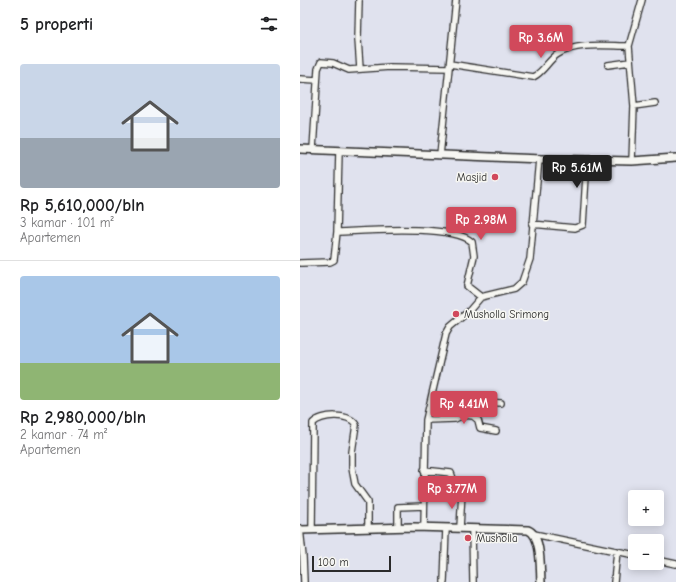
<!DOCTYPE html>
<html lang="id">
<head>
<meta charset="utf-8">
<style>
  :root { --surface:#fff; --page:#f2f2f2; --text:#202124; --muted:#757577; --line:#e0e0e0; --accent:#d1495b }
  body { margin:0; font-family:"Comic Neue",sans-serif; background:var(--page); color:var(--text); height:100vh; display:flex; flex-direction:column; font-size:15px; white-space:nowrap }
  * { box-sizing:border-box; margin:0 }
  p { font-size:13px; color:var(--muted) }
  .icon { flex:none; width:22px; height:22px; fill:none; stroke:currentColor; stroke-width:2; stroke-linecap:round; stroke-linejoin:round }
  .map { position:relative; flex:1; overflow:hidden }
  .sheet { display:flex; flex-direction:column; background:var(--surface); width:300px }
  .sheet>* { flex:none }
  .controls { position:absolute; left:328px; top:490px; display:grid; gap:8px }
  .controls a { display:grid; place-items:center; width:36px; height:36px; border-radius:4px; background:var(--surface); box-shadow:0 2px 10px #0003; font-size:20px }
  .scale { position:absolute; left:12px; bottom:10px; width:79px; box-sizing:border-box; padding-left:4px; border:2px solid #2b2b2b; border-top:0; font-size:11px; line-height:14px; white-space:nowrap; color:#2b2b2b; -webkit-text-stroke:3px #f6f6f2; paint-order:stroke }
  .price { position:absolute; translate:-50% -34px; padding:0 9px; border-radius:4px; background:var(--accent); color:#fff; font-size:13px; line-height:26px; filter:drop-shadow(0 1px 2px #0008) }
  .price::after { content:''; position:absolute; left:50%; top:24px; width:12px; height:9px; margin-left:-6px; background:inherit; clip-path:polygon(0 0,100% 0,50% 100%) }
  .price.current { background:#222; color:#fff }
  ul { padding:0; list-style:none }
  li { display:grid; align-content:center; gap:8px; height:212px; padding:0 20px }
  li+li { border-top:1px solid var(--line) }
  li span { display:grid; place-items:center; height:124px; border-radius:4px; color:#555 }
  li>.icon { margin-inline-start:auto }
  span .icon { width:72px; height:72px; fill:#fffc; stroke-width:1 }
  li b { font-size:17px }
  h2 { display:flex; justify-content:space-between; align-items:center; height:48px; padding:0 20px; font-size:17px }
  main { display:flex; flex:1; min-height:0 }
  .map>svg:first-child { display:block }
</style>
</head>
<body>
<main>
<section class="sheet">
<h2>5 properti<svg class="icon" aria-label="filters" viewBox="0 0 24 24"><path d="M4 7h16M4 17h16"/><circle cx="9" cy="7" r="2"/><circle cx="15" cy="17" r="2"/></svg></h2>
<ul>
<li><span style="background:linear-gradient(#c9d6e8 60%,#9aa5b1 0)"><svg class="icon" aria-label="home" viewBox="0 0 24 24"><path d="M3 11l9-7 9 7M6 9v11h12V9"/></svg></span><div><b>Rp 5,610,000/bln</b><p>3 kamar · 101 m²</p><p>Apartemen</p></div></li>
<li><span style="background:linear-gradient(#a9c7e8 70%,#8fb573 0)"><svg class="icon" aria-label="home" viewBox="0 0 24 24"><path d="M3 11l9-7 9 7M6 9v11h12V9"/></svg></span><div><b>Rp 2,980,000/bln</b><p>2 kamar · 74 m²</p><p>Apartemen</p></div></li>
</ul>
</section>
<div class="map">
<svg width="376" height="582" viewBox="0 0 376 582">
  <rect width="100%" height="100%" fill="#e0e2ee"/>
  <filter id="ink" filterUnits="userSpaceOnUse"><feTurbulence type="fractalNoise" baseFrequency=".025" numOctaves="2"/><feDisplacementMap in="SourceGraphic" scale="8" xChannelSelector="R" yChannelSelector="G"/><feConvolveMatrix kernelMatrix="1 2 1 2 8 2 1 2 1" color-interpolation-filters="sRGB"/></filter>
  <g filter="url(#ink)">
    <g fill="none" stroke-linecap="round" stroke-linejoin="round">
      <g stroke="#2b2b2b" stroke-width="8">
        <path id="minor" d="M59,0L58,39L60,69
          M150,64L233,77C244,72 248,60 258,54C277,42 307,46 329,46
          M308,65L330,62
          M0,79L17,80
          M334,106L355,103
          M13,149L18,69L21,62L33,63L49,70L90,67L149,68
          M140,155L156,0
          M332,161L334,106L329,46L342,0
          M232,224L275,228L283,225L287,160
          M37,232L39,151
          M0,263L30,262L34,260L37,232C64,231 153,224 172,242L174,256L167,286L181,297
          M163,415L164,402L167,401L201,403
          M126,420L155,419L163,415L173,416L178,420L180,428L196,431
          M124,470L151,473L156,487L162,492L160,528
          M98,527V507L124,506
          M124,527L126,420L146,334L150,327L169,311L181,297L214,289L222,282L230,259L239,159
          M0,528L3,557L4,582
          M172,529L173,582
          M12,530L13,423C21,414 50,413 56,425L52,452V468L55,484L68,502V528
          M234,534L335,555
          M357,560L376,564
          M144,582L146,528
          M314,582L317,551"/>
      </g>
      <g stroke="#2b2b2b" stroke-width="10">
        <path id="tertiary" d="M0,149L242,159L332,161L376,158
          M0,530L114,527L228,530C242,535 240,569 241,582"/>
      </g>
      <use href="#minor" stroke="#f6f6f2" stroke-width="5.5"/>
      <use href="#tertiary" stroke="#f6f6f2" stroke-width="7"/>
    </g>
  </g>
  <g fill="#d1495b" stroke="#f6f6f2" stroke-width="1.5">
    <circle cx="195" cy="177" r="4"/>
    <circle cx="156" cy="314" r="4"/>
    <circle cx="168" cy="538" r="4"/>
  </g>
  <g text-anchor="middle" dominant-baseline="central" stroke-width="3" stroke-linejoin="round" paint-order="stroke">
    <g font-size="11" fill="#2b2b2b" stroke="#f6f6f2" text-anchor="start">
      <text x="187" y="177" text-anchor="end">Masjid</text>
      <text x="164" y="314">Musholla Srimong</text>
      <text x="176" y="538">Musholla</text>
    </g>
  </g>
</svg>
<div class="controls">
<a>+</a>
<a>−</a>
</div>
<div class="scale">100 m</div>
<b class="price" style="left:241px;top:59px">Rp 3.6M</b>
<b class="price current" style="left:277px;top:189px">Rp 5.61M</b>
<b class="price" style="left:181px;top:241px">Rp 2.98M</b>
<b class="price" style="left:164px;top:425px">Rp 4.41M</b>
<b class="price" style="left:152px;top:510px">Rp 3.77M</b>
</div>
</main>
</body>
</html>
